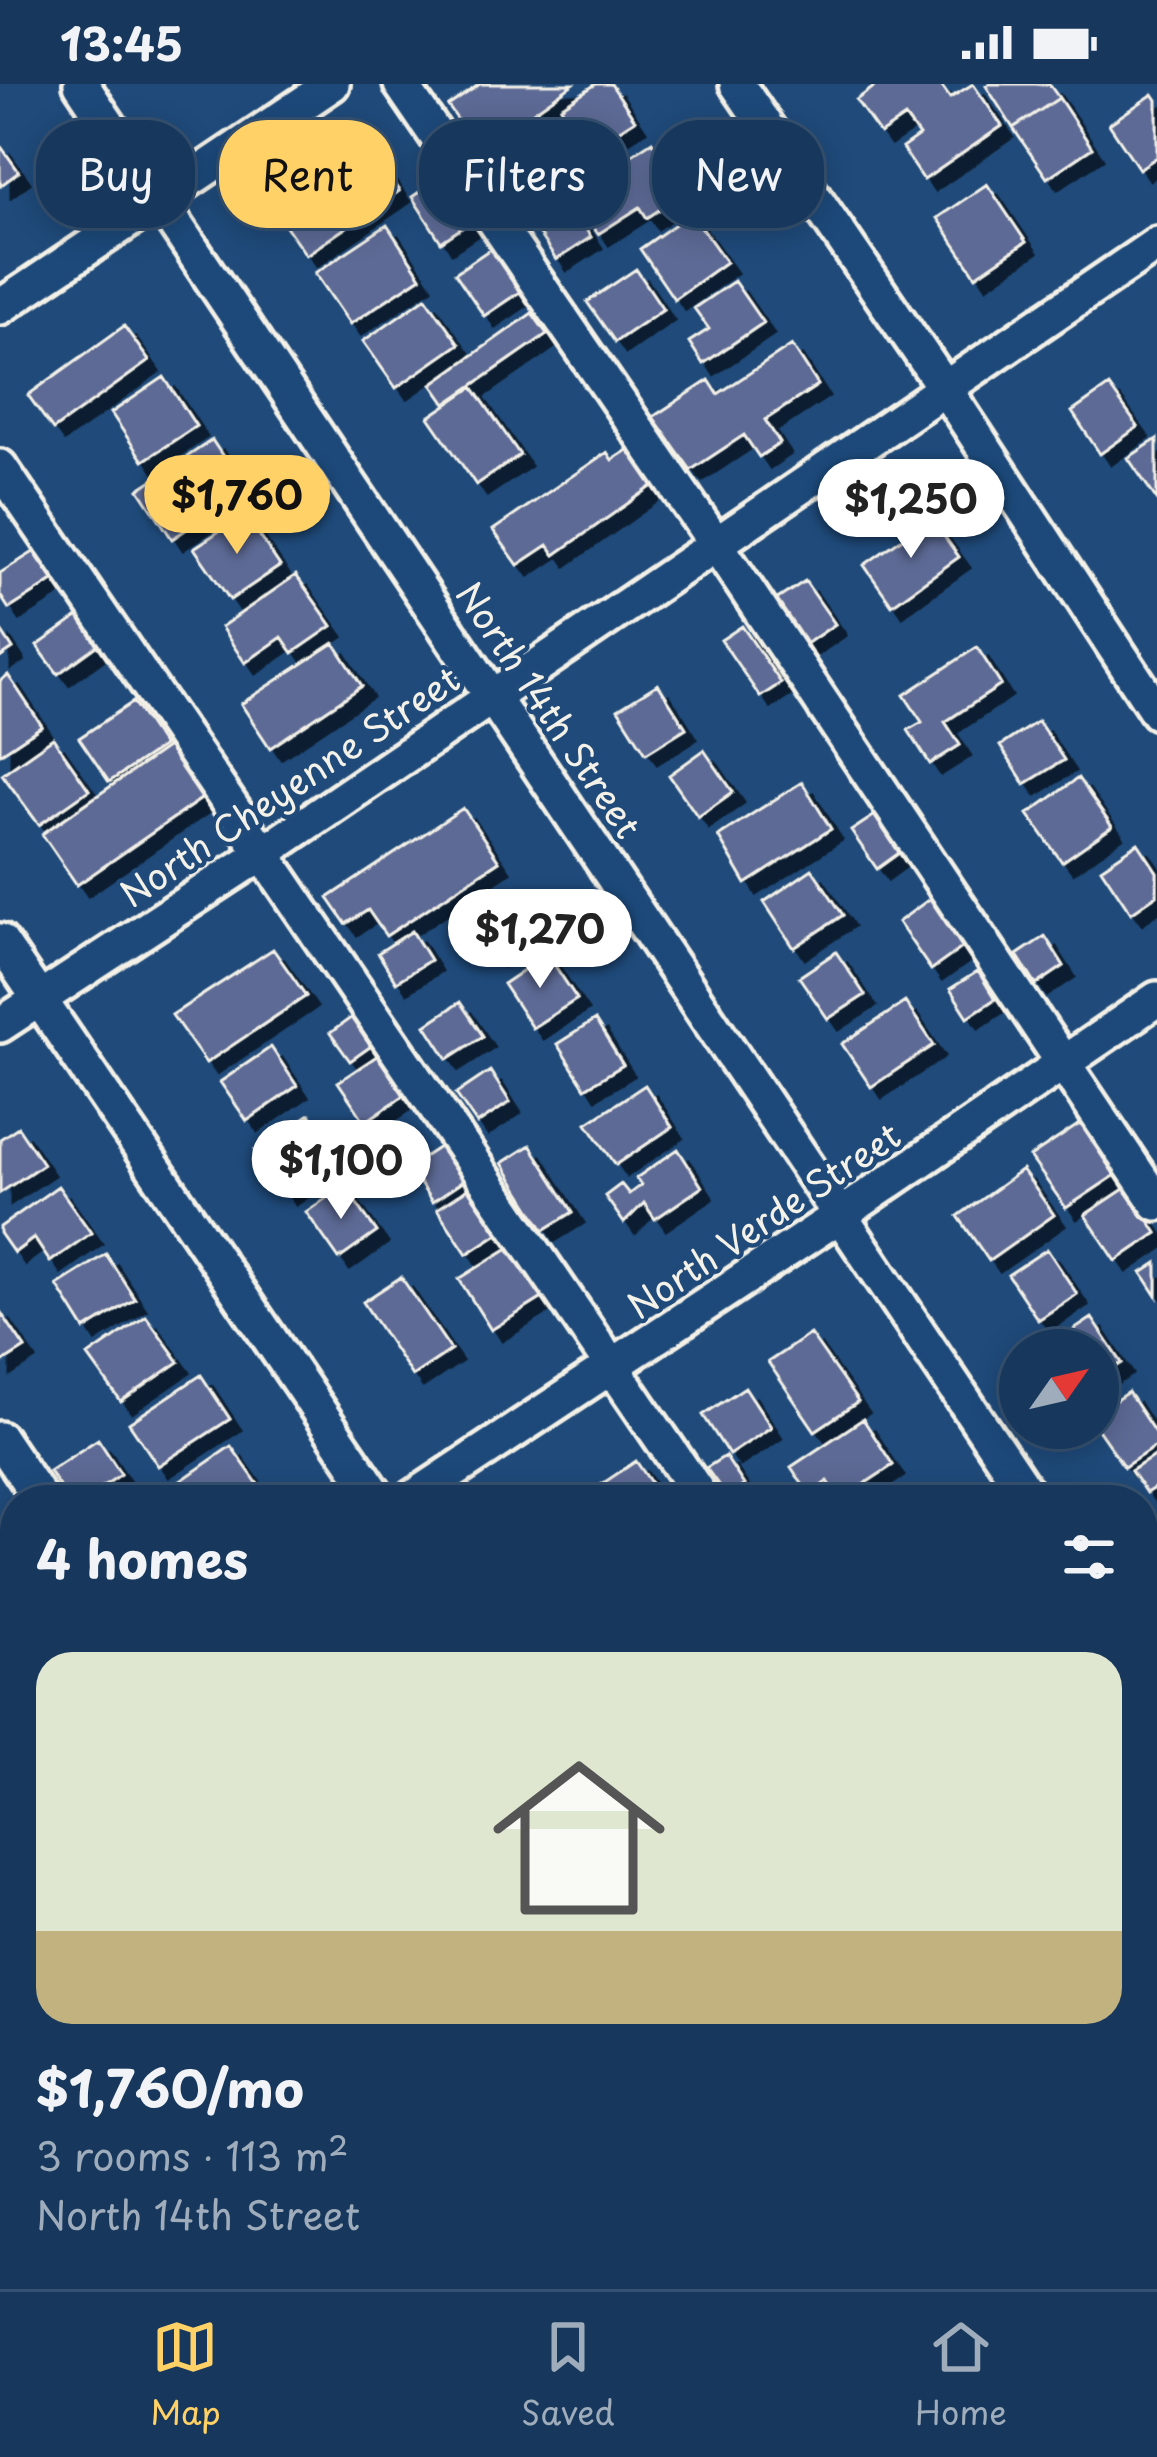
<!DOCTYPE html>
<html lang="en">
<head>
<meta charset="utf-8">
<style>
  :root { --surface:#17385c; --page:#203f62; --text:#f1f3f6; --muted:#9eacbb; --line:#365272; --accent:#ffd166 }
  body { margin:0; font-family:"Playpen Sans",sans-serif; background:var(--page); color:var(--text); height:100vh; display:flex; flex-direction:column; font-size:45px; white-space:nowrap }
  * { box-sizing:border-box; margin:0 }
  p { font-size:39px; color:var(--muted) }
  .icon { flex:none; width:66px; height:66px; fill:none; stroke:currentColor; stroke-width:2; stroke-linecap:round; stroke-linejoin:round }
  .map { position:relative; flex:1; overflow:hidden }
  .panel { position:absolute; left:0px; top:1401px; width:1158px; height:804px; display:flex; flex-direction:column; background:var(--surface); border-radius:48px 48px 0 0; box-shadow:0 6px 30px #0003,0 0 0 3px var(--line) }
  .panel>* { flex:none }
  .banner { position:absolute; left:36px; top:36px; width:1086px; height:108px; display:flex; gap:24px }
  .needle { width:78px; rotate:56deg }
  .tools { position:absolute; left:999px; top:1245px; display:grid; gap:24px }
  .tools a { display:grid; place-items:center; width:120px; height:120px; border-radius:50%; background:var(--surface); box-shadow:0 6px 30px #0003,0 0 0 3px var(--line); font-size:60px }
  .price { position:absolute; translate:-50% -102px; padding:0 27px; border-radius:42px; background:#fff; color:#222; font-size:39px; line-height:78px; filter:drop-shadow(0 3px 6px #0008) }
  .price::after { content:''; position:absolute; left:50%; top:72px; width:36px; height:27px; margin-left:-18px; background:inherit; clip-path:polygon(0 0,100% 0,50% 100%) }
  .price.on { background:var(--accent); color:#111 }
  ul { padding:0; list-style:none }
  li { display:grid; align-content:center; gap:24px; height:636px; padding:0 36px }
  li span { display:grid; place-items:center; height:372px; border-radius:36px; color:#555 }
  li>.icon { margin-inline-start:auto }
  span .icon { width:216px; height:216px; fill:#fffc; stroke-width:1 }
  li b { font-size:51px }
  h2 { display:flex; justify-content:space-between; align-items:center; height:144px; padding:0 36px; font-size:51px }
  .tag { padding:0 42px; border-radius:48px; background:var(--surface); box-shadow:0 6px 30px #0003,0 0 0 3px var(--line); font-size:42px; line-height:108px }
  .tag.on { background:var(--accent); color:#111 }
  .status { display:flex; justify-content:space-between; align-items:center; height:84px; padding:0 60px; background:var(--surface); direction:ltr }
  .status svg { height:33px; fill:currentColor }
  .menu { display:flex; justify-content:space-around; align-items:center; height:168px; border-top:3px solid var(--line); background:var(--surface); font-size:33px; color:var(--muted) }
  .menu a { display:grid; justify-items:center; gap:6px }
  .menu .on { color:var(--accent) }
  .map>svg:first-child { display:block }
</style>
</head>
<body>
<div class="status"><b>13:45</b><svg viewBox="0 0 49 12"><path d="M0 12V9h3v3zM5 12V6h3v6zM10 12V3h3v9zM15 12V0h3v12zM26 1h20v11H26zM47 4h2v5h-2z"/></svg></div>
<div class="map">
<svg width="1157" height="2205" viewBox="0 0 1157 2205">
  <defs>
    <filter id="shadow"><feDropShadow dx="11" dy="11" stdDeviation="0" flood-color="#0009"/></filter>
  </defs>
  <rect width="100%" height="100%" fill="#1f4a7a"/>
  <filter id="ink" filterUnits="userSpaceOnUse"><feTurbulence type="fractalNoise" baseFrequency=".00833" numOctaves="2"/><feDisplacementMap in="SourceGraphic" scale="24" xChannelSelector="R" yChannelSelector="G"/><feConvolveMatrix kernelMatrix="1 2 1 2 8 2 1 2 1" color-interpolation-filters="sRGB"/></filter>
  <g filter="url(#ink)">
    <path fill="#365784" d="M449,2190H835L845,2205H427Z"/>
    <path fill="#5d6a95" stroke="#f4f1e8" stroke-width="3" filter="url(#shadow)" d="M480,0H573L479,66L448,22Z
      M596,0H611L635,36L590,65L561,23Z
      M878,0H940L950,14L973,0L1002,42L924,96L902,64L919,52L905,33L880,50L856,16Z
      M989,0H1049L1059,14L1013,44L986,2Z
      M1153,10L1157,16V73L1139,85L1109,40Z
      M1059,14L1092,64L1047,94L1013,44Z
      M652,57L686,108L647,134L640,123L598,150L571,110Z
      M0,61L19,88L0,102Z
      M372,68L399,107L306,171L279,132Z
      M447,89L478,133L441,158L412,113Z
      M987,100L1026,158L976,192L937,134Z
      M565,114L591,153L556,176L531,138Z
      M691,129L726,178L674,215L640,165Z
      M387,141L421,193L350,240L315,189Z
      M493,163L521,207L484,232L455,189Z
      M636,185L663,225L615,258L587,218Z
      M734,197L763,239L703,280L689,258L709,245L694,224Z
      M426,213L459,260L396,304L363,257Z
      M532,229L547,250L446,320L432,300Z
      M124,242L149,277L53,346L28,311Z
      M792,261L818,301L765,336L780,359L759,373L744,351L691,386L653,333L709,296L718,310Z
      M164,293L196,342L143,377L111,329Z
      M1109,302L1138,343L1100,370L1072,328Z
      M473,303L520,371L476,401L429,333Z
      M1157,355V416L1128,374Z
      M212,356L245,406L172,455L139,405Z
      M629,365L654,401L555,471L548,461L518,481L493,446L607,368L612,376Z
      M245,430L280,482L230,516L194,464Z
      M931,434L959,473L892,521L864,481Z
      M40,464L59,493L9,525L0,511V489Z
      M296,491L332,542L293,569L282,553L245,579L221,543Z
      M805,497L835,540L806,560L776,516Z
      M80,531L101,559L58,590L37,562Z
      M742,542L781,599L760,613L721,556Z
      M0,545L13,565L0,574Z
      M334,559L362,602L270,664L241,620Z
      M977,563L1001,601L945,638L960,661L930,680L908,646L922,638L904,611Z
      M8,591L42,642L0,670V597Z
      M658,600L686,644L646,669L618,625Z
      M133,618L163,662L109,698L79,654Z
      M1038,637L1064,676L1025,700L1000,662Z
      M53,654L89,706L39,741L2,690Z
      M176,657L211,708L77,801L42,750Z
      M704,666L733,708L698,733L669,691Z
      M1078,694L1112,743L1062,778L1028,730Z
      M802,698L831,745L746,800L718,752Z
      M463,724L499,777L386,852L368,826L346,840L328,814Z
      M881,727L906,764L877,785L851,747Z
      M1138,759L1157,788V811L1131,829L1101,784Z
      M812,785L843,831L794,864L764,818Z
      M500,805L529,845L492,872L462,833Z
      M932,813L966,861L931,886L898,838Z
      M412,847L430,876L396,898L378,869Z
      M1045,852L1064,882L1036,901L1017,871Z
      M273,865L306,912L206,979L172,931Z
      M836,868L865,911L828,935L799,893Z
      M547,870L577,915L532,944L503,900Z
      M978,887L995,915L968,933L950,905Z
      M460,918L483,952L448,975L426,941Z
      M905,918L934,961L871,1003L842,960Z
      M356,930L377,958L350,977L330,949Z
      M595,936L623,981L585,1004L557,960Z
      M271,963L297,1002L247,1037L220,998Z
      M386,966L412,1006L365,1038L338,998Z
      M490,987L510,1018L477,1040L456,1010Z
      M645,1001L672,1043L616,1081L587,1039Z
      M310,1030L339,1074L285,1110L255,1066Z
      M1087,1035L1123,1086L1066,1124L1030,1073Z
      M18,1043L43,1080L0,1109V1055Z
      M442,1061L466,1095L432,1118L409,1083Z
      M530,1061L573,1128L544,1146L502,1079Z
      M678,1065L702,1103L655,1135L644,1119L624,1139L605,1112L621,1100L629,1110L641,1101L636,1094Z
      M1022,1086L1054,1131L989,1177L958,1132Z
      M58,1102L91,1149L50,1178L34,1154L14,1169L0,1149V1143Z
      M344,1102L377,1148L339,1175L306,1128Z
      M1127,1103L1157,1149L1116,1177L1085,1131Z
      M469,1104L499,1149L467,1170L437,1125Z
      M512,1162L544,1213L491,1246L459,1195Z
      M1047,1165L1077,1210L1038,1236L1008,1191Z
      M106,1170L135,1215L85,1246L57,1201Z
      M1157,1179V1212L1142,1189Z
      M401,1193L451,1266L412,1292L363,1218Z
      M0,1227L25,1264L0,1280Z
      M146,1232L179,1278L121,1318L88,1272Z
      M1092,1234L1122,1279L1098,1294V1266H1064L1057,1257Z
      M810,1250L858,1318L815,1347L768,1278Z
      M201,1291L230,1335L158,1382L129,1339Z
      M745,1303L771,1343L729,1371L703,1331Z
      M1128,1308L1157,1352V1361L1124,1383L1097,1344L1098,1328Z
      M863,1335L893,1381L840,1416L828,1397L809,1410L791,1383Z
      M98,1355L121,1390L83,1416H68L49,1387Z
      M231,1362L269,1416H153Z
      M1157,1370V1402L1146,1409L1131,1387Z
      M725,1372L744,1401L727,1413L706,1384Z
      M636,1377L660,1412L682,1396L695,1416H587L584,1412Z
      M0,1520L15,1543V1551L0,1561Z
      M1153,1761L1157,1767V2020L1143,1999L1150,1992L1143,1982V1767Z
      M0,2021L12,2039L0,2047Z
      M15,2066V2123L0,2133V2077Z
      M578,2190H623L637,2205H562Z
      M1075,2190H1101L1111,2205H1053Z"/>
    <g fill="none" stroke-linecap="round" stroke-linejoin="round">
      <g stroke="#f4f1e8" stroke-width="42">
        <path id="minor" d="M81,0L1031,1416
          M401,0L716,460L1157,1119
          M737,0L946,306L1157,628
          M0,223L332,0
          M0,383L703,1416
          M0,857L379,1416
          M0,941L263,769L1157,160
          M0,1355L41,1416
          M410,1416L842,1130L1157,915
          M1143,1584L1157,1605
          M1143,1659L1157,1649
          M0,1691L15,1681
          M0,1839L15,1861
          M1143,2062L1157,2083
          M236,2190L247,2205
          M902,2190L912,2205
          M327,2205L349,2190"/>
      </g>
      <path stroke="#f4f1e8" stroke-width="6" stroke-dasharray="9 9" stroke-linecap="butt" d="M650,2190L665,2205
        M728,2190L739,2205"/>
      <use href="#minor" stroke="#1f4a7a" stroke-width="33"/>
    </g>
  </g>
  <g text-anchor="middle" dominant-baseline="central" stroke-width="9" stroke-linejoin="round" paint-order="stroke">
    <g font-size="36" fill="#f4f1e8" stroke="#1f4a7a">
      <text transform="translate(550 625) rotate(56)">North 14th Street</text>
      <text transform="translate(289 701) rotate(-34)">North Cheyenne Street</text>
      <text transform="translate(763 1135) rotate(-34)">North Verde Street</text>
    </g>
  </g>
</svg>
<div class="tools">
<a><svg class="needle" viewBox="-14 -14 28 28"><path d="M0-13l5 13h-10z" fill="#e53935"/><path d="M0 13l5-13h-10z" fill="#9eacbb"/></svg></a>
</div>
<b class="price on" style="left:237px;top:473px">$1,760</b>
<b class="price" style="left:911px;top:477px">$1,250</b>
<b class="price" style="left:540px;top:907px">$1,270</b>
<b class="price" style="left:341px;top:1138px">$1,100</b>
<div class="banner">
<a class="tag">Buy</a>
<a class="tag on">Rent</a>
<a class="tag">Filters</a>
<a class="tag">New</a>
</div>
<section class="panel">
<h2>4 homes<svg class="icon" aria-label="filters" viewBox="0 0 24 24"><path d="M4 7h16M4 17h16"/><circle cx="9" cy="7" r="2"/><circle cx="15" cy="17" r="2"/></svg></h2>
<ul>
<li><span style="background:linear-gradient(#dfe7d0 75%,#c2b280 0)"><svg class="icon" aria-label="home" viewBox="0 0 24 24"><path d="M3 11l9-7 9 7M6 9v11h12V9"/></svg></span><div><b>$1,760/mo</b><p>3 rooms · 113 m²</p><p>North 14th Street</p></div></li>
</ul>
</section>
</div>
<nav class="menu">
<a class="on"><svg class="icon" aria-label="map" viewBox="0 0 24 24"><path d="M3 6l6-2 6 2 6-2v14l-6 2-6-2-6 2zM9 4v14M15 6v14"/></svg>Map</a>
<a><svg class="icon" aria-label="saved" viewBox="0 0 24 24"><path d="M7 4h10v16l-5-4-5 4z"/></svg>Saved</a>
<a><svg class="icon" aria-label="home" viewBox="0 0 24 24"><path d="M3 11l9-7 9 7M6 9v11h12V9"/></svg>Home</a>
</nav>
</body>
</html>
